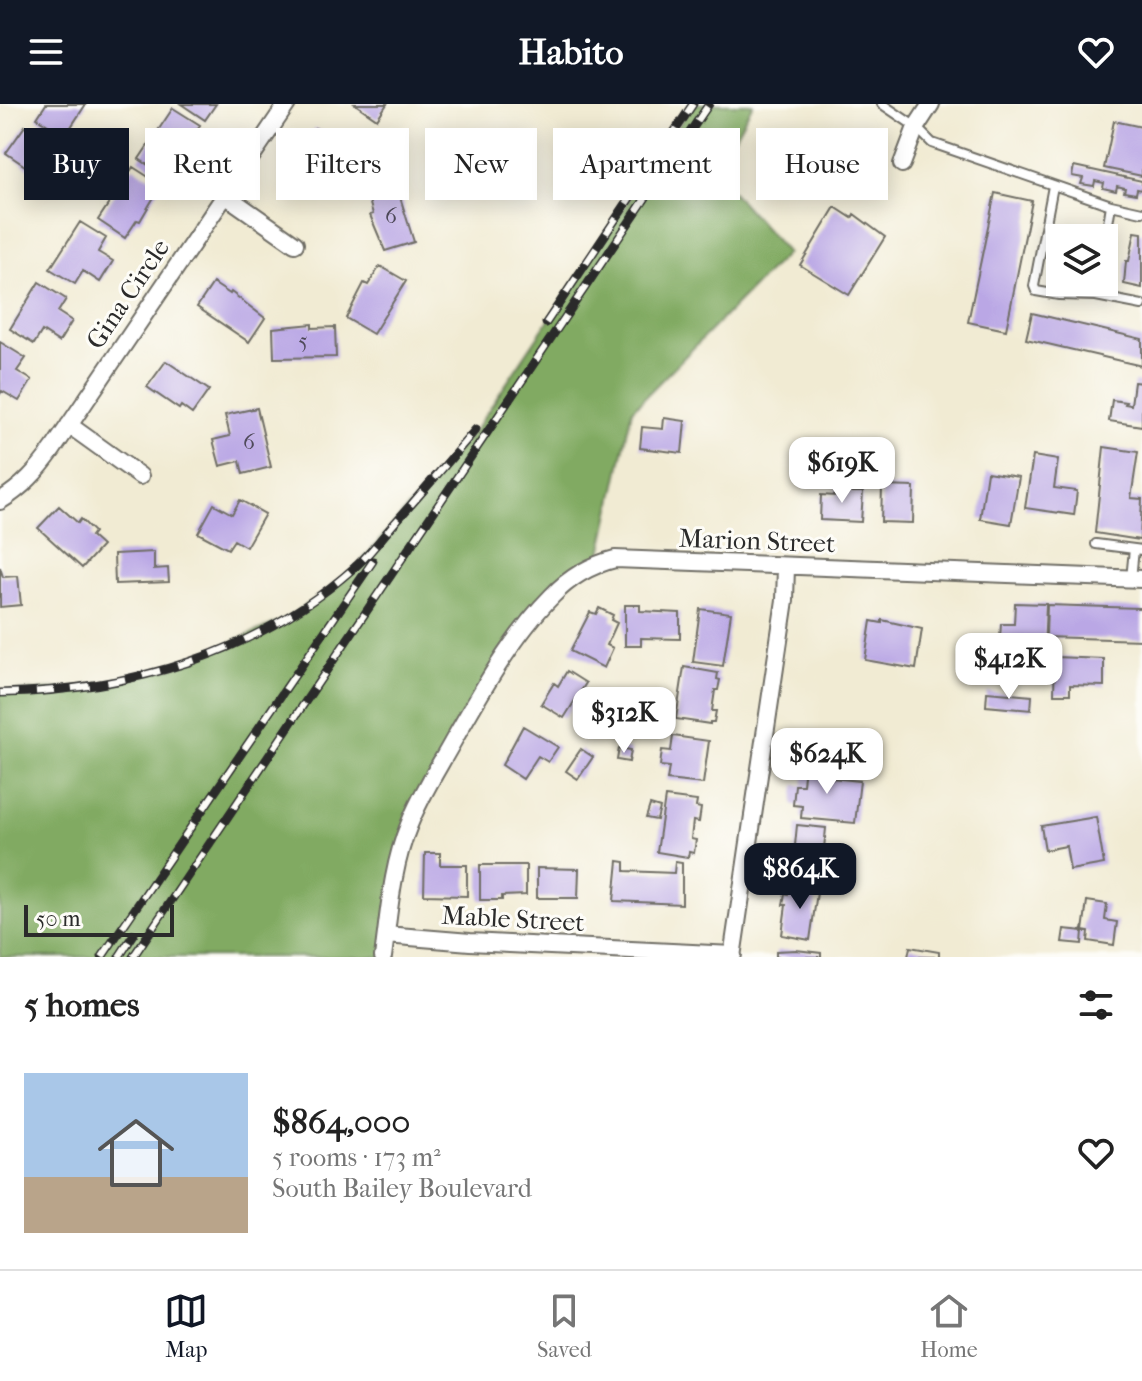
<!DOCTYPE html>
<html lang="en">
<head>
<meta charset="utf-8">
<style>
  :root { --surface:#fff; --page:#f6f6f6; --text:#222; --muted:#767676; --line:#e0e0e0; --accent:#111827 }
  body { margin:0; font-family:"IM FELL French Canon",serif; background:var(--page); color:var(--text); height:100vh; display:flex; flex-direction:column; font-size:30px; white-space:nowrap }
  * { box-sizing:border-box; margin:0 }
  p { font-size:26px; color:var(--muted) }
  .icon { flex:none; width:44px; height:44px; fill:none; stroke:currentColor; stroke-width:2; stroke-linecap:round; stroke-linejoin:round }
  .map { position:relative; height:853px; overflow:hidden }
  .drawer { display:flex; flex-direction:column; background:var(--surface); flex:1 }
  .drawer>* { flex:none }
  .top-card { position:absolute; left:24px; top:24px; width:1094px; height:72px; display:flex; gap:16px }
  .buttons { position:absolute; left:1046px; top:120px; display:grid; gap:16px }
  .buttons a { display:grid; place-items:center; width:72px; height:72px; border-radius:0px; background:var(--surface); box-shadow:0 4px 20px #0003; font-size:40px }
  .scale { position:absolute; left:24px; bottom:20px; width:150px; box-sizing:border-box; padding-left:8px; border:4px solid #2b2b2b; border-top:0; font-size:22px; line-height:28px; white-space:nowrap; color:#2b2b2b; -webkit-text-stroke:6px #fdfcf7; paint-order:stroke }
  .price { position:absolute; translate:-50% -68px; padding:0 18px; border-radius:16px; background:#fff; color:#222; font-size:26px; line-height:52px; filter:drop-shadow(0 2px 4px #0008) }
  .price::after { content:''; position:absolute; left:50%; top:48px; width:24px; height:18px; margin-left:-12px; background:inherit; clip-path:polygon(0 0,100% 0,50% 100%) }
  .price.selected { background:var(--accent); color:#fff }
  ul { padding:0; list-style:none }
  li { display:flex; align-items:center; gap:24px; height:200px; padding:0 24px }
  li+li { border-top:2px solid var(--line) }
  li span { display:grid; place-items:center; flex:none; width:224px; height:160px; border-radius:0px; color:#555 }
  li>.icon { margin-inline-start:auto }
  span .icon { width:96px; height:96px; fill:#fffc; stroke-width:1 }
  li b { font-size:34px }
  h2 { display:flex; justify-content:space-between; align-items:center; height:96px; padding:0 24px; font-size:34px }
  .pill { padding:0 28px; border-radius:0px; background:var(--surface); box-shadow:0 4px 20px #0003; font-size:28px; line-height:72px }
  .pill.selected { background:var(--accent); color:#fff }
  header { display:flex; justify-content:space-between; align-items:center; height:104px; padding:0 24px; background:var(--accent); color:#fff; font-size:36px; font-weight:700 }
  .dock { display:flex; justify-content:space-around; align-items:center; height:112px; border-top:2px solid var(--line); background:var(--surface); font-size:22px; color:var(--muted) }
  .dock a { display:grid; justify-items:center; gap:4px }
  .dock .selected { color:var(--accent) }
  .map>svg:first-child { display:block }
</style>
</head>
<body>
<header><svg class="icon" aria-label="menu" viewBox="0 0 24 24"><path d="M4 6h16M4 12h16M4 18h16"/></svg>Habito<svg class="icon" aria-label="heart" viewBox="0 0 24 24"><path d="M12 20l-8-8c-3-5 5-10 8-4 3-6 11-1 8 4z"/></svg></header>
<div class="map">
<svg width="1142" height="853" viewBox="0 0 1142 853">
  <rect width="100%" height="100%" fill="#fdfcf7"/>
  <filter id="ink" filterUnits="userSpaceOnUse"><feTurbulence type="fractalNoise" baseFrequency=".0125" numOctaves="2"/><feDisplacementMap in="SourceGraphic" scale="16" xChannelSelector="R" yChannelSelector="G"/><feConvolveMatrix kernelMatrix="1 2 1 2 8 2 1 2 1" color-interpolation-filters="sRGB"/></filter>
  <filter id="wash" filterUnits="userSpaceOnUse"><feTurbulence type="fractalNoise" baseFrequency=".006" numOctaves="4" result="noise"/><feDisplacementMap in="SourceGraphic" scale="32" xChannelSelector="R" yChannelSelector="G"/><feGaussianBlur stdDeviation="1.8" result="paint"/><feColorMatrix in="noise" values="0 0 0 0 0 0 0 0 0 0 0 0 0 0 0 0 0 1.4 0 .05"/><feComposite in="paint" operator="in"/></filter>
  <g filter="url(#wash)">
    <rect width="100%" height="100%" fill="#f1ebd3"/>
    <path fill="#81aa62" stroke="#566a46" stroke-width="2" d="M693,0H753L715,68L787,149L632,306L599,459L572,474L511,543L409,721L383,853H0V588L81,584L171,564L285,515L323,490L358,461L476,325Z"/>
    <g id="blocks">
      <path fill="#baa7e5" d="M46,0H86L65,32L37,14Z
        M181,0H216L205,16Z
        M355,0H387L377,15Z
        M173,4L200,21L189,38L192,40L166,73L139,55Z
        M1114,17L1142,23V72L1104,64Z
        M25,22L68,52L50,79L6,49Z
        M315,24L371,53L356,81L337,72L336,74L300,52Z
        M1074,62L1142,77V86L1137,85L1136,90L1124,88L1125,84L1117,82L1116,87L1103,84L1104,79L1095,77L1094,82L1081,80L1083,74L1072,72Z
        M133,63L161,81L140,117L137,116L125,134L98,116Z
        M395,77L414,138L385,147L370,111L373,110L366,86Z
        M995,89L1032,97L1006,226L968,218Z
        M835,103L852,114L854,110L885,133L849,191L800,161Z
        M80,118L106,134L98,148L113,157L100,178L83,167L75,180L50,165Z
        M1135,128L1142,129V184L1124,180L1126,157H1129Z
        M380,162L406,177L373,230L346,214L364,179L368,181Z
        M39,178L66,195L58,208L72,217L59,238L42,227L34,240L10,225Z
        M213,179L230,190L231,188L265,214L249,238L197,203Z
        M1032,209L1142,235V262L1026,235Z
        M312,220V224L335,223L336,253L274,254L273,224Z
        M0,238L26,254L17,267L32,276L19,297L2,287L0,290Z
        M166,257L209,286L192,310L181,302L179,305L147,283Z
        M1134,278L1142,279V322L1109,317L1112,296L1126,298L1125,300L1131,301Z
        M257,304L271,363L243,370L240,357L220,362L213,336L230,332L225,311Z
        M664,314L685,317L682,349L640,344L642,323L663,325Z
        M1104,343L1138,348L1131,394L1142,395L1140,436L1095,429Z
        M1033,352L1058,356L1054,384L1077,387L1074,411L1025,404Z
        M987,368L1019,373L1011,420L980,415Z
        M836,378H852L851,388H863L861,418L820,416L821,391L836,392Z
        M882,382L914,383L913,419L881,418Z
        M240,396L265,410L246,443L234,436L228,445L198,429L214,400L232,410Z
        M59,402L78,419L81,415L94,428L91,432L102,442L82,464L38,424Z
        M154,448V465L168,464L169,478L115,480L114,450Z
        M0,463L3,473L18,472L21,501L0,503Z
        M1015,499L1046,500L1044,548L1012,547V535L1000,534L1001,520H1014Z
        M625,501H640V507L680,509V535L641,534V542H625Z
        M1047,501L1139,504L1142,506V536L1046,533Z
        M599,504L613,511L611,516L617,519L607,541L613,544L604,564L570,547L590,508L596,510Z
        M700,505L731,509L723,562L693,558Z
        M882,516L922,525L916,565L865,556L871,517L882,519Z
        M1055,553L1104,555V582L1070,581V590H1054Z
        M684,563L718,569L717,575L720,576L718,586H715L712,607H716L714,618H710V620L676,615Z
        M567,567L586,579L564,614L541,600L554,579L558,582Z
        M987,588L1032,592L1031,606L986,602Z
        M523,622L558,643L548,658L538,652L523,675L502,661Z
        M673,632L709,637L703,680L667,676L669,663L660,662L662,646L671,647Z
        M619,644L631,646L629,658L617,656Z
        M581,645L593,653L578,675L566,667Z
        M805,661L833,664L832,674L860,677L855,719L801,714L802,702L793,701L795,681H803Z
        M665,693L697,697L696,703L701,704L699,718L693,717L691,735L696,736L694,749L689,748L688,753L657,748Z
        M650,701L660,704L657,716L646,714Z
        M1096,713L1104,760L1070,766L1066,742L1045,746L1041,722Z
        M797,721L826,724L821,775L792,772Z
        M425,749H440V761H467V792L424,791Z
        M618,757L625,758V767L674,769L675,758L682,759V800L614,797Z
        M480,761H526V791L502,792V796H480Z
        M537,764L579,765L578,794H537Z
        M790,778L818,782L810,836L782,831L786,801H783L785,789L788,790Z
        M1087,797L1107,800L1105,816L1117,818L1114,841L1088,837L1089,828L1083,827Z
        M1064,825L1083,827L1082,840L1062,838Z
        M910,843L939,848V853H908Z
        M796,846L821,849V853H776V847Z"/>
    </g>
  </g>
  <g filter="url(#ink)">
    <use href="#blocks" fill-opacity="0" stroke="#706e66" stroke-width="2"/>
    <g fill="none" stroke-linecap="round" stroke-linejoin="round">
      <g stroke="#706e66" stroke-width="12">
        <path id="lane" d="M882,0L916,23L932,39L1111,101L1142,108
          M1053,82L1034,182L1036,187L1059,191L1096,192L1142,201
          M1104,144L1111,101
          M1096,192L1098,178
          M1096,440L1142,446
          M1131,475L1134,445"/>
      </g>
      <g stroke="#706e66" stroke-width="20">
        <path id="street" d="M902,60L916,23L931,0
          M225,91L295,140
          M69,321L140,372
          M0,397C23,383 38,366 53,345L287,0
          M386,831L470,838L733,851
          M383,853C389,809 392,762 409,721C420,692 437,666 452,639C479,591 513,531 552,492C569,474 591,461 615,455L1142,475
          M732,853L785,496L786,463"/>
      </g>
      <use href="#lane" stroke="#fff" stroke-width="8"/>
      <use href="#street" stroke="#fff" stroke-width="16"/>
      <g stroke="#2b2b2b" stroke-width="9">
        <path id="rail" d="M546,219L693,0
          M0,589C128,587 258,550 355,463C369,451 380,436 392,422C421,390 448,358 476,325
          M102,853L373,457
          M119,853L134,830
          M133,853L709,0"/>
      </g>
      <use href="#rail" stroke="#fdfcf7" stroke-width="6" stroke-dasharray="18" stroke-linecap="butt"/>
    </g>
  </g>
  <g text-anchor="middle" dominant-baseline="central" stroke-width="6" stroke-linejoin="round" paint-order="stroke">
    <g font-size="22" fill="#4f4a5a">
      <text x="391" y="112">6</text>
      <text x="303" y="237">5</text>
      <text x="249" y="338">6</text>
    </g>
    <g font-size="26" fill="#2b2b2b" stroke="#fdfcf7">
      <text transform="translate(128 190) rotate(-56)">Gina Circle</text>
      <text transform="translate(757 437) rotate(2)">Marion Street</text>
      <text transform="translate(513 815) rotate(3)">Mable Street</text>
    </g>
  </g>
</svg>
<div class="buttons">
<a><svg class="icon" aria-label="layers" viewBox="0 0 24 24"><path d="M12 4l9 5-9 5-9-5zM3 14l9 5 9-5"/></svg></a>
</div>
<div class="scale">50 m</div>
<b class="price" style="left:842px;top:401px">$619K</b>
<b class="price" style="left:1009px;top:597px">$412K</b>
<b class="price" style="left:624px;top:651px">$312K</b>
<b class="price" style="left:827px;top:692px">$624K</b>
<b class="price selected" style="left:800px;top:807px">$864K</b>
<div class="top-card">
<a class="pill selected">Buy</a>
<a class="pill">Rent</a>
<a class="pill">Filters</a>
<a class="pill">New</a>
<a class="pill">Apartment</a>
<a class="pill">House</a>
</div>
</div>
<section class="drawer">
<h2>5 homes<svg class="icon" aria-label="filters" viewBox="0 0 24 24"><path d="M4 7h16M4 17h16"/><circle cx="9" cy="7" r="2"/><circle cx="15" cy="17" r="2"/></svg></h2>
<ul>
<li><span style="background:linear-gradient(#a9c7e8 65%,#b9a48a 0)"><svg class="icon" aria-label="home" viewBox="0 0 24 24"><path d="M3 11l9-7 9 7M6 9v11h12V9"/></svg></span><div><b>$864,000</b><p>5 rooms · 173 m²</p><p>South Bailey Boulevard</p></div><svg class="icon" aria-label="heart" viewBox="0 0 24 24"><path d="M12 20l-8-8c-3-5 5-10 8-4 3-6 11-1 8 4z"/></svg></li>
</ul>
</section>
<nav class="dock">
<a class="selected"><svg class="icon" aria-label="map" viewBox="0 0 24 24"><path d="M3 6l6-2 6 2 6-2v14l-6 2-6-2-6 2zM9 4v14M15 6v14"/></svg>Map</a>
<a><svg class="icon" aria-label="saved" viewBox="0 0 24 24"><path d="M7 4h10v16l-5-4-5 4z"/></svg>Saved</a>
<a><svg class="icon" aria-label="home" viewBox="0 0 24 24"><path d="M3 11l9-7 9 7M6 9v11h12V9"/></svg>Home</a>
</nav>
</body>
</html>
